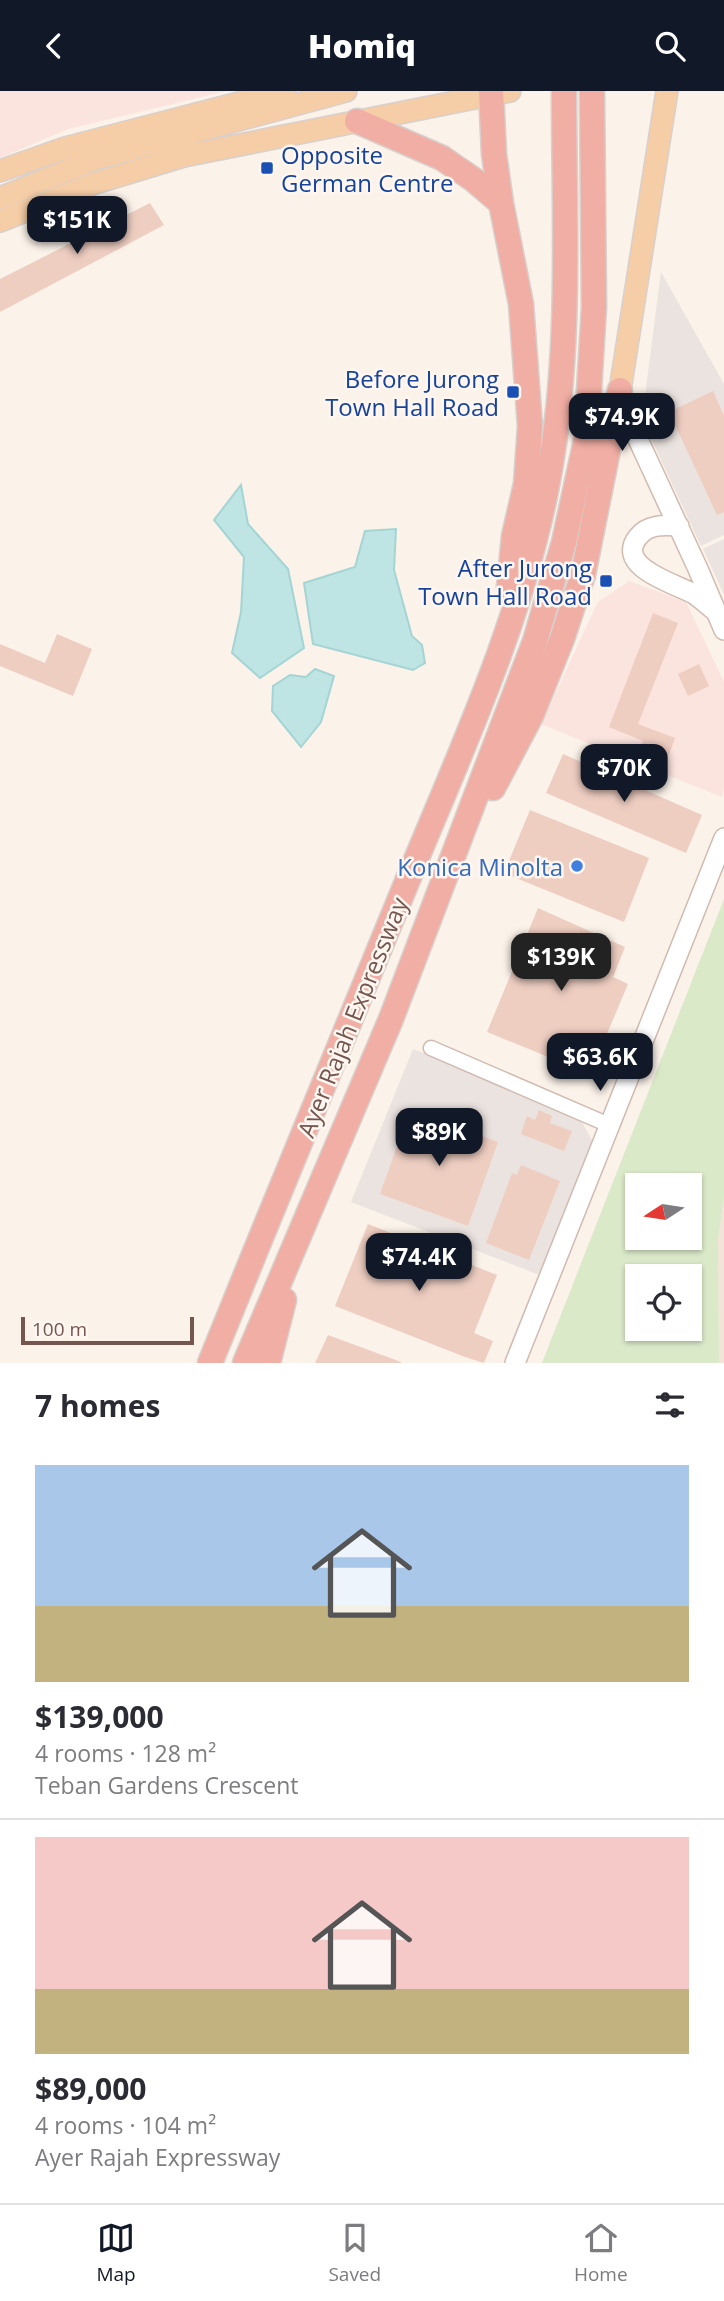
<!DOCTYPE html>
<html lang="en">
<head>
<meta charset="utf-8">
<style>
  :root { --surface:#fff; --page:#f2f2f3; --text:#2b2b33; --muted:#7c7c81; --line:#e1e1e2; --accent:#111827 }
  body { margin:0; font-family:"Open Sans",sans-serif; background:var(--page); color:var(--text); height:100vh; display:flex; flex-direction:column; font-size:26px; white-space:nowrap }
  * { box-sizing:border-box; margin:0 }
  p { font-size:23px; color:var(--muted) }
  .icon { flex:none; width:38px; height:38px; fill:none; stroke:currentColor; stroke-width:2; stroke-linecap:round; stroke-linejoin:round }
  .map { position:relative; height:1272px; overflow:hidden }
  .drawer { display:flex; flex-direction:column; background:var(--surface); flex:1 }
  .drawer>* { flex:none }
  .needle { width:46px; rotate:258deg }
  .fabs { position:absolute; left:625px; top:1082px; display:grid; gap:14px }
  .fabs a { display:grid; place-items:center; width:77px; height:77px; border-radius:0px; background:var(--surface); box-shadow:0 2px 5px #0004; font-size:35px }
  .scale { position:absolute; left:21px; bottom:18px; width:173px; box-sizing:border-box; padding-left:7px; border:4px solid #74564e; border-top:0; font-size:19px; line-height:24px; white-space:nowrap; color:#74564e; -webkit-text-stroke:5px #fef6f0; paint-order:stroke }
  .price { position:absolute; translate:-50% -60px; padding:0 16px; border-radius:14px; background:var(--accent); color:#fff; font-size:23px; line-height:46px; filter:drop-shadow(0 2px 4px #0008) }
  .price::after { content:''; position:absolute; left:50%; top:42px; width:21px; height:16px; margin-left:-10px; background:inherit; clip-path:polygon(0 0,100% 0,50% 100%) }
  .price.on { background:#222; color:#fff }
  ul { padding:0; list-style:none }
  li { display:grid; align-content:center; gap:14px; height:371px; padding:0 35px }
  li+li { border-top:2px solid var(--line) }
  li span { display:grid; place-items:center; height:217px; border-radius:0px; color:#555 }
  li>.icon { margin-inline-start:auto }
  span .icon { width:126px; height:126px; fill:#fffc; stroke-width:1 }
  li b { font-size:30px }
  h2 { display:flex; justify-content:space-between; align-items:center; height:84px; padding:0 35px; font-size:30px }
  header { display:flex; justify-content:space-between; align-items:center; height:91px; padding:0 35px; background:var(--accent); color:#fff; font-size:32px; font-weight:800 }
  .menu { display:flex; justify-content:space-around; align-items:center; height:98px; border-top:2px solid var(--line); background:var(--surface); font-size:19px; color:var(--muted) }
  .menu a { display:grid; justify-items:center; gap:4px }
  .menu .on { color:var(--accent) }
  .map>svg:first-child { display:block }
</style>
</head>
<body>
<header><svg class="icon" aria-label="back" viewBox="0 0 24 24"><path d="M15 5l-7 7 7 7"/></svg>Homiq<svg class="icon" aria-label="search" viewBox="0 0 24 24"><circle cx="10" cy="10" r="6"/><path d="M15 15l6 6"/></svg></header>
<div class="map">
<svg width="724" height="1272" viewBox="0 0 724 1272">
  <rect width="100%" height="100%" fill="#fbf2e9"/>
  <path fill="#f3e3d8" d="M724,1105V1272H719L718,1149Z"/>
  <path fill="#fbe3de" d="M0,0H226L68,38L0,67Z
    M629,490L686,511L724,591V697L722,706L541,633L598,511Z"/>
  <path fill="#ebe3df" d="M661,181L724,293V444L701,455L642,328Z
    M724,448V504L703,458Z
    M413,958L579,1026L593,1051L542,1185L351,1111Z"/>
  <path fill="#dae9c8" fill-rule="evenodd" d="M724,808V1105L718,1149L719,1272H542ZM637,1094H690V1146H637ZM637,1185H690V1237H637Z"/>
  <path fill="#bee4e4" stroke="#a5d4d5" stroke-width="2" d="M241,394L248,433L288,478L304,557L260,587L232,562L241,521L244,466L214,429Z
    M396,438L394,479L412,545L422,554L425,572L413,579L313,553L304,492L355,476L365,440Z
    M315,578L334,585L321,631L301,656L272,620L273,595L290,584L306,586Z"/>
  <path fill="#efcec2" d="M150,112L164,134L0,221V188Z
    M713,300L724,325V421L717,424L669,321Z
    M653,522L678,532L638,633L675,647L669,664L642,653L643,650L609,636Z
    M57,543L92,558L73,605L0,575V553L45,572Z
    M699,573L709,595L688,605L678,583Z
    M563,663L702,724L686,762L546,702Z
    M530,719L649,767L624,831L504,782Z
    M538,817L625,856L613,886L628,893L590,983L487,941Z
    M410,1019L498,1051L468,1135L380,1103Z
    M539,1019L552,1025L550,1032L572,1040L564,1060L521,1043L527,1025L535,1029Z
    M521,1074L560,1090L529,1169L486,1152L512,1082L517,1084Z
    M368,1133L497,1184L474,1242L493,1250L484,1272L465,1266L335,1215Z
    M328,1244L401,1271V1272H315Z"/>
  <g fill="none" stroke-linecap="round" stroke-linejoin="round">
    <g stroke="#cfbbb2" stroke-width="17">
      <path id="street" d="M431,957L609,1034"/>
    </g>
    <g stroke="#d1bab0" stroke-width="22">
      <path id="secondary" d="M620,300L631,333L698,478L724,539
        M679,435C664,434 648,433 638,446C614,476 676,493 694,503C701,508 708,514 715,520
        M515,1272L724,747"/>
    </g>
    <g stroke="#d8d0cd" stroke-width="24">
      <path id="primary" d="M0,80L65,57L285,0
        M0,107L95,68L346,0
        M0,130L92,93L184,65L510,0
        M620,299L667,0"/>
    </g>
    <g stroke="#d8d0cd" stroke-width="27">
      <path id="highway" d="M491,0L494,63L501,112L521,213L530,335L526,393L514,445L509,496
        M357,30L442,67L474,89L501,112
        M493,697L531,625L562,548L583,484L620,299
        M210,1272C276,1108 344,945 411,781C464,653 523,525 548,389C572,261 564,129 564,0
        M245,1272L391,928L535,550L564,451L586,349L594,216L592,0
        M268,1272L284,1209"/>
    </g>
    <use href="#street" stroke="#fff" stroke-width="14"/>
    <use href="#secondary" stroke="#fff" stroke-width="19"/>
    <use href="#primary" stroke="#f5cda6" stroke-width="21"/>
    <use href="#highway" stroke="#f1aea4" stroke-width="24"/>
  </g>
  <g fill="#1a4fb4" stroke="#fef6f0" stroke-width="2.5">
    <rect x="260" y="70" width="14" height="14" rx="3.5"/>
    <rect x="506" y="294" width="14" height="14" rx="3.5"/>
    <rect x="599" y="483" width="14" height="14" rx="3.5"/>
  </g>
  <circle fill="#3f7fe0" stroke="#fef6f0" stroke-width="2.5" cx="577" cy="775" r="7"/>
  <g text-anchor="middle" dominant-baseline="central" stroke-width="5" stroke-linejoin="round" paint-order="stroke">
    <g font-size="24" fill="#164399" stroke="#fef6f0" text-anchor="end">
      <text x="281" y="63" text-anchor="start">Opposite<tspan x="281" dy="28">German Centre</tspan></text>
      <text x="499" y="287">Before Jurong<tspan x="499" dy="28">Town Hall Road</tspan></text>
      <text x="592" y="476">After Jurong<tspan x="592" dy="28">Town Hall Road</tspan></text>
    </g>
    <g font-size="24" fill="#366cbe" stroke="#fef6f0" text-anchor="end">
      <text x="563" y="775">Konica Minolta</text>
    </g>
    <g font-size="24" fill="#74564e" stroke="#fef6f0">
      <text transform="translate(352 926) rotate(-68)">Ayer Rajah Expressway</text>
    </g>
  </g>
</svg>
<div class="fabs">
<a><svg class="needle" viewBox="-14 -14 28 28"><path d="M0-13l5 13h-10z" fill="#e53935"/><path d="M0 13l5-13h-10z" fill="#7c7c81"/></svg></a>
<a><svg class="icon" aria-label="locate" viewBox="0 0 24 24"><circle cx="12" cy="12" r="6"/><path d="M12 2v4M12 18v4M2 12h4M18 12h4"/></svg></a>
</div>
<div class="scale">100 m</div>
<b class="price" style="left:77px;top:165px">$151K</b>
<b class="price" style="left:622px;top:362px">$74.9K</b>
<b class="price" style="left:624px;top:713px">$70K</b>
<b class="price on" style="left:561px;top:902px">$139K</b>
<b class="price" style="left:600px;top:1002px">$63.6K</b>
<b class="price" style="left:439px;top:1077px">$89K</b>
<b class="price" style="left:419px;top:1202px">$74.4K</b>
</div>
<section class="drawer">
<h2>7 homes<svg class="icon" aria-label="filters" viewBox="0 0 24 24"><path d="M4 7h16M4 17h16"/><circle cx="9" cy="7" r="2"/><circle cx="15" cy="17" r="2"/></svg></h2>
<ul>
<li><span style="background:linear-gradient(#a9c7e8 65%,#c2b280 0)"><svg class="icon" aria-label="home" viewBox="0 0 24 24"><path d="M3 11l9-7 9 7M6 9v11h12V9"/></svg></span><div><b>$139,000</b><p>4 rooms · 128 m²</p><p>Teban Gardens Crescent</p></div></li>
<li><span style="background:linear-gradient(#f6c9c9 70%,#c2b280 0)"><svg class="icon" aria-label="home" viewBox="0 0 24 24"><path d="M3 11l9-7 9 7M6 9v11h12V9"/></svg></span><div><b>$89,000</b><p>4 rooms · 104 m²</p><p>Ayer Rajah Expressway</p></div></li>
</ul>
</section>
<nav class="menu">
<a class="on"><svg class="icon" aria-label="map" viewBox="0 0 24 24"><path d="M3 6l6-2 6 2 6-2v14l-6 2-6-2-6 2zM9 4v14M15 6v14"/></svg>Map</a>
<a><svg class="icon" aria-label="saved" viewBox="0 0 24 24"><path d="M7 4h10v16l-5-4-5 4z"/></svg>Saved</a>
<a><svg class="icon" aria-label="home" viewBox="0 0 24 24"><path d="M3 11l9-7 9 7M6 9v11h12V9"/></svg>Home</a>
</nav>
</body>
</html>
